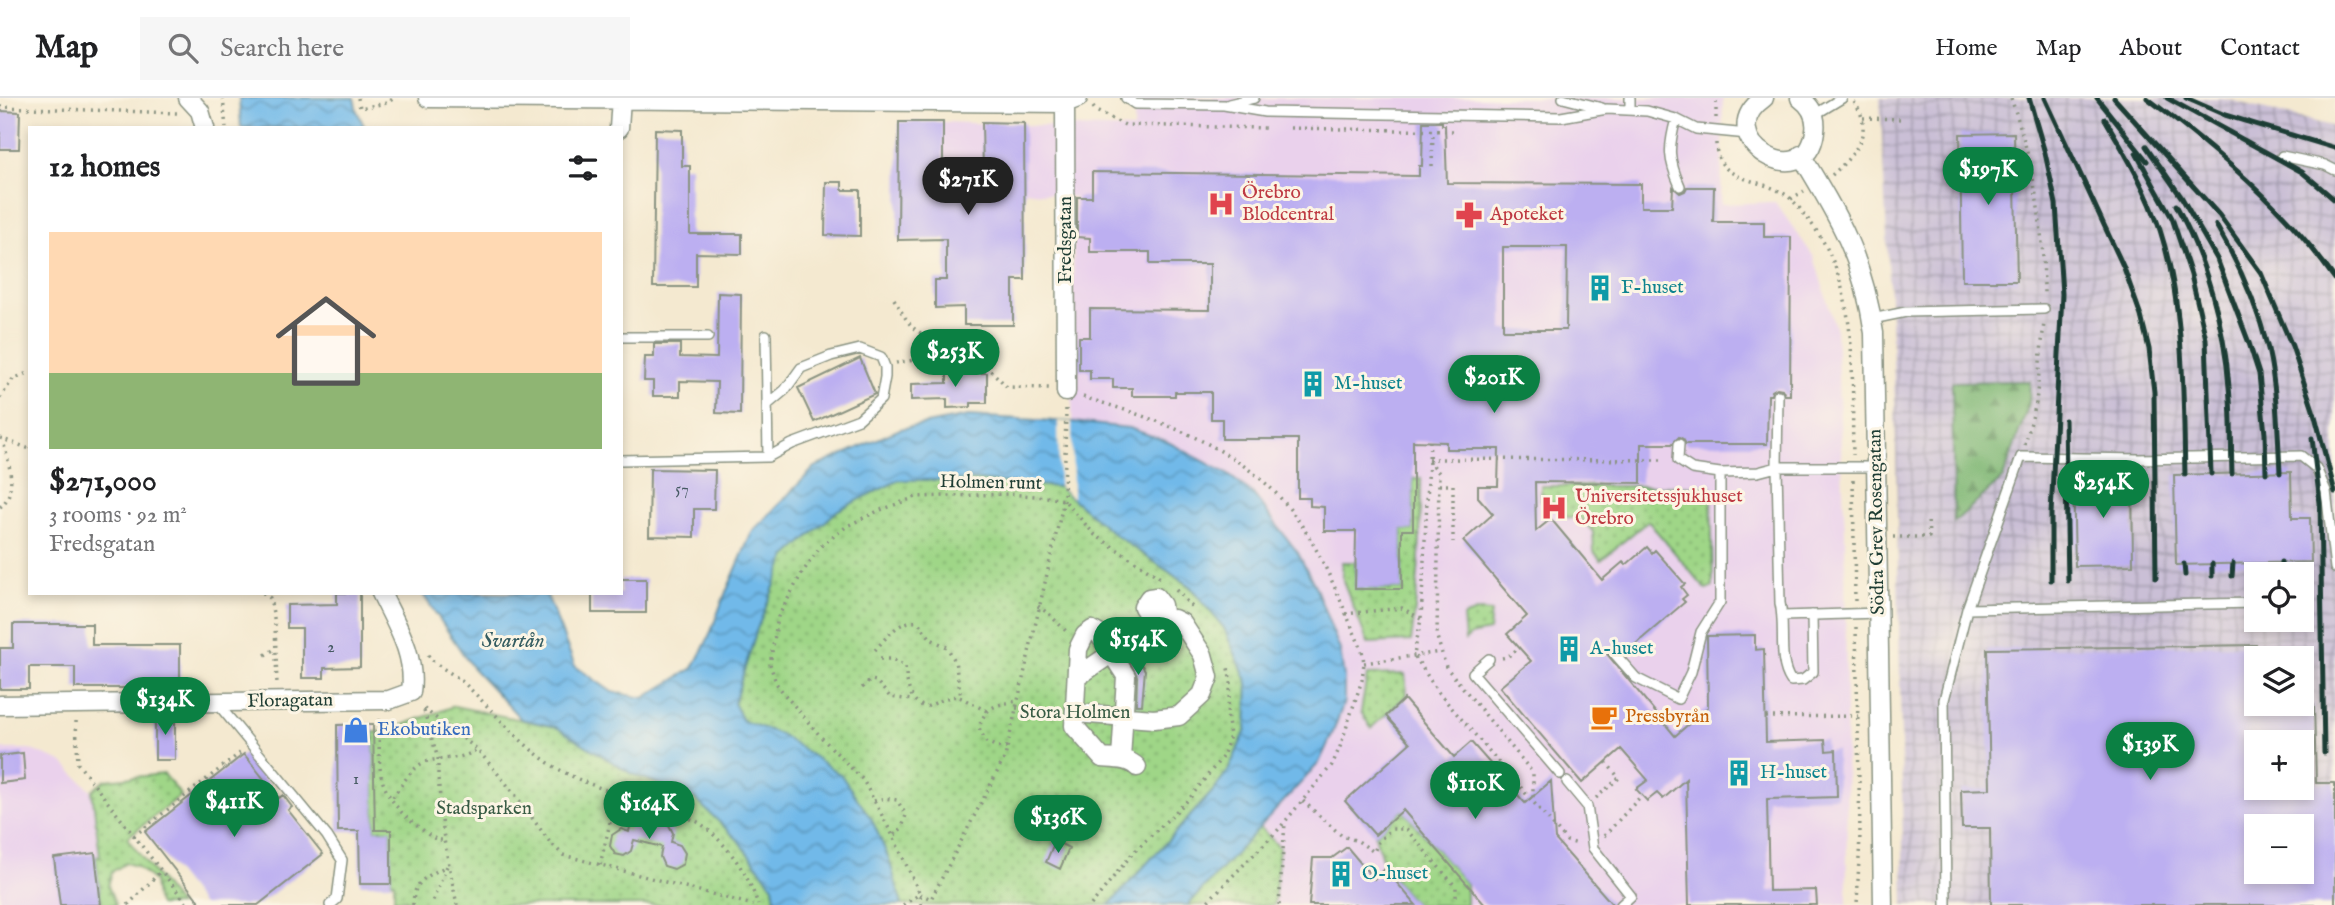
<!DOCTYPE html>
<html lang="en">
<head>
<meta charset="utf-8">
<style>
  :root { --surface:#fff; --page:#f6f6f6; --text:#202124; --muted:#757577; --line:#e0e0e0; --accent:#0b8043 }
  body { margin:0; font-family:"IM FELL English",serif; background:var(--page); color:var(--text); height:100vh; display:flex; flex-direction:column; font-size:26px; white-space:nowrap }
  * { box-sizing:border-box; margin:0 }
  p { font-size:23px; color:var(--muted) }
  .icon { flex:none; width:38px; height:38px; fill:none; stroke:currentColor; stroke-width:2; stroke-linecap:round; stroke-linejoin:round }
  .map { position:relative; flex:1; overflow:hidden }
  .details { position:absolute; left:28px; top:28px; width:595px; height:469px; display:flex; flex-direction:column; background:var(--surface); border-radius:0px; box-shadow:0 4px 10px #0003 }
  .details>* { flex:none }
  .fabs { position:absolute; left:2244px; top:464px; display:grid; gap:14px }
  .fabs a { display:grid; place-items:center; width:70px; height:70px; border-radius:0px; background:var(--surface); box-shadow:0 4px 10px #0003; font-size:35px }
  .price { position:absolute; translate:-50% -60px; padding:0 16px; border-radius:24px; background:var(--accent); color:#fff; font-size:23px; line-height:46px; filter:drop-shadow(0 2px 4px #0008) }
  .price::after { content:''; position:absolute; left:50%; top:42px; width:21px; height:16px; margin-left:-10px; background:inherit; clip-path:polygon(0 0,100% 0,50% 100%) }
  .price.current { background:#222; color:#fff }
  ul { padding:0; list-style:none }
  li { display:grid; align-content:center; gap:14px; height:371px; padding:0 21px }
  li span { display:grid; place-items:center; height:217px; border-radius:0px; color:#555 }
  li>.icon { margin-inline-start:auto }
  span .icon { width:126px; height:126px; fill:#fffc; stroke-width:1 }
  li b { font-size:30px }
  h2 { display:flex; justify-content:space-between; align-items:center; height:84px; padding:0 21px; font-size:30px }
  header { display:flex; align-items:center; gap:42px; box-sizing:border-box; height:98px; padding:0 35px; background:var(--surface); border-bottom:2px solid var(--line) }
  header strong { font-size:33px }
  nav { display:flex; gap:38px; margin-inline-start:auto; font-size:24px }
  .search { width:490px; height:63px; background:var(--page); display:flex; align-items:center; gap:18px; box-sizing:border-box; padding:0 24px; border-radius:0px; color:var(--muted); font-size:26px }
  .map>svg:first-child { display:block }
</style>
</head>
<body>
<header>
<strong>Map</strong>
<div class="search"><svg class="icon" aria-label="search" viewBox="0 0 24 24"><circle cx="10" cy="10" r="6"/><path d="M15 15l6 6"/></svg>Search here</div>
<nav><a>Home</a><a>Map</a><a>About</a><a>Contact</a></nav>
</header>
<div class="map">
<svg width="2335" height="807" viewBox="0 0 2335 807">
  <defs>
    <pattern id="industrial-grid" width="8" height="8" patternUnits="userSpaceOnUse" patternTransform="scale(1.75)"><rect width="8" height="8" fill="#cabfd6"/><path d="M0 4h8M4 0v8" fill="none" stroke="#a39cae"/></pattern>
    <pattern id="grass-dots" width="8" height="8" patternUnits="userSpaceOnUse" patternTransform="scale(1.75)"><rect width="8" height="8" fill="#9fd687"/><path d="M2 2h.1M6 6h.1" fill="none" stroke="#81af6f" stroke-width="1.8" stroke-linecap="round"/></pattern>
    <pattern id="forest-firs" width="22" height="20" patternUnits="userSpaceOnUse" patternTransform="scale(1.75)"><rect width="22" height="20" fill="#7fb774"/><path d="M5 1l3.5 6h-7zM16 11l3.5 6h-7z" fill="#679660"/></pattern>
    <pattern id="water-waves" width="16" height="10" patternUnits="userSpaceOnUse" patternTransform="scale(1.75)"><rect width="16" height="10" fill="#71b9e9"/><path d="M0 5q4-4 8 0t8 0" fill="none" stroke="#5c98be"/></pattern>
  </defs>
  <rect width="100%" height="100%" fill="#fcf5e5"/>
  <filter id="ink" filterUnits="userSpaceOnUse"><feTurbulence type="fractalNoise" baseFrequency=".0143" numOctaves="2"/><feDisplacementMap in="SourceGraphic" scale="14" xChannelSelector="R" yChannelSelector="G"/><feConvolveMatrix kernelMatrix="1 2 1 2 8 2 1 2 1" color-interpolation-filters="sRGB"/></filter>
  <filter id="wash" filterUnits="userSpaceOnUse"><feTurbulence type="fractalNoise" baseFrequency=".00686" numOctaves="4" result="noise"/><feDisplacementMap in="SourceGraphic" scale="28" xChannelSelector="R" yChannelSelector="G"/><feGaussianBlur stdDeviation="1.57" result="paint"/><feColorMatrix in="noise" values="0 0 0 0 0 0 0 0 0 0 0 0 0 0 0 0 0 1.4 0 .05"/><feComposite in="paint" operator="in"/></filter>
  <g filter="url(#wash)">
    <rect width="100%" height="100%" fill="#f4e9d0"/>
    <path fill="#ead1ec" d="M1135,0H1723L1721,106L1775,104L1814,159L1836,232L1845,437L1847,807H1188L1344,579L1340,552L1315,488L1298,455L1253,396L1129,330L1072,324L1074,99L1024,93L943,94V24L1134,31Z
      M0,651H29L62,664L92,693L100,759L96,760L101,807H0Z"/>
    <path fill="url(#industrial-grid)" fill-rule="evenodd" d="M1880,0H2223L2335,29V807H1904L1895,303ZM2256,476H2301V522H2256ZM2256,560H2301V606H2256ZM2256,644H2301V690H2256ZM2256,728H2301V774H2256Z"/>
    <path fill="url(#grass-dots)" stroke="#5f8a5e" stroke-width="2" d="M1413,380H1421C1421,436 1419,488 1411,543L1368,545L1343,483L1342,464H1355L1356,491H1402V432H1413Z
      M899,382H976L1059,389L1114,436L1190,489L1224,530L1248,585L1246,632L1229,671L1213,693L1109,807H902L889,761L872,722L780,636L743,623L734,605L757,531L786,459L838,412Z
      M1541,388H1711L1713,489L1706,492L1648,423L1601,462L1594,454L1593,434L1582,421L1567,419L1555,405L1541,402Z
      M1479,513L1491,514L1489,533L1471,537L1465,542L1463,519Z
      M1405,576L1407,597L1371,630L1361,614L1367,577Z
      M454,608L556,629L630,675L693,699L737,741L773,788L776,807H407L406,801L394,802V784L391,783V732H375L373,634H384Z
      M164,676L181,697L127,740L179,807H159L156,801L154,783L136,768L126,765L112,774L108,788L116,807H101L96,759L100,758L92,693L105,682Z
      M1403,712L1466,785V807H1416L1385,771L1375,737Z
      M1260,729L1279,749L1274,807H1188Z"/>
    <path fill="url(#forest-firs)" stroke="#4f7a54" stroke-width="2" d="M2030,283L2029,305L2003,380L1954,424L1952,284Z"/>
    <path fill="url(#water-waves)" stroke="#487b8e" stroke-width="2" d="M239,0H354L357,13L365,30H241Z
      M968,318L1072,324L1129,330L1166,343L1226,375L1253,396L1298,455L1315,488L1340,552L1344,579V604L1333,634L1319,665L1188,807H1109L1213,693L1229,671L1246,632L1248,585L1224,530L1190,488L1114,436L1059,389L976,382H899L838,412L786,459L757,531L734,605L743,623L780,636L841,677L872,722L889,761L902,807H776L773,788L737,741L693,699L630,675L556,629L521,621L472,569L422,495H546L575,568L612,594L644,600L693,570L709,539L723,501L752,434L815,369L900,331Z"/>
    <path fill="#f4e9d0" d="M1058,323L1072,324L1073,400L1059,389Z"/>
    <g id="blocks">
      <path fill="#bcaff1" fill-rule="evenodd" d="M0,13L20,14L19,51H0Z
        M899,24H943V75L983,74L982,24L1024,25L1025,182H1013V227H964V209L935,210V182H946V141L898,142Z
        M1423,24H1442V27H1445L1447,85L1641,86V109H1672L1673,89L1680,95L1685,93L1687,89H1714L1713,124H1764V139H1791L1790,297H1785L1782,291L1777,290L1772,293L1771,297H1768L1767,346H1686L1683,341L1679,339L1672,346H1641V385L1535,384L1536,433L1551,421L1602,482L1623,464L1626,467L1647,449L1652,455L1655,452L1685,486L1681,489L1687,497L1682,501L1685,504L1624,556L1613,548L1609,550L1607,556L1675,638L1708,609L1707,538L1755,537V552L1764,551L1766,644L1825,642L1826,653L1836,652L1837,699L1767,701L1769,793L1816,792L1817,807H1689L1686,681L1663,701L1657,695L1647,703L1636,691L1648,682L1621,651L1582,685L1500,589L1531,563L1507,536L1527,518L1463,443L1493,416L1478,399V388H1498L1499,351H1446V344L1413,343V432H1402V491H1355L1356,433H1324V409L1310,408V400H1298V341H1222V321H1211V294H1175V298H1132V290H1113V281H1090V272H1079V239H1090V211L1210,212V166H1150V154H1090V140L1077,139V99H1092V74L1419,78V68H1422ZM1503,149H1567L1566,232H1503Z
        M655,31L682,32V68H690V136H742V156L696,155V189H653Z
        M2014,35L2017,183H1962L1960,36Z
        M826,84H842V92H860V138L825,137Z
        M718,195L741,196L740,316L716,315L717,284L680,283V298H653V283H644L645,259H654V246H680V259L717,260Z
        M860,260L875,296L814,324L798,290Z
        M947,269H970V275H987V305H971V309L947,310V301L911,302V286L947,285Z
        M650,371L715,372L714,411H694V439L649,438Z
        M2291,374L2292,420H2310L2311,464L2176,467L2174,377Z
        M2132,376L2133,467L2075,468L2073,377Z
        M621,481H646V515H592V495H621Z
        M337,495H360V569L324,570V580H302V530H287V507L337,506Z
        M13,526H92V547H180V590H174V593L155,594V590H75V569H29V591H0V550H13Z
        M2256,547V606H2314L2316,685H2335V807H1991L1990,730H1962L1961,692L1990,691L1987,551ZM2256,644H2301V690H2256ZM2256,728H2301V774H2256Z
        M1133,554L1145,572L1142,607H1136L1137,578L1127,559Z
        M1404,601L1454,659L1471,644L1525,705L1551,683L1555,741L1613,807H1485L1403,712L1375,737L1345,703L1410,645L1386,618Z
        M155,616H175V662H155Z
        M373,626L375,732H391V786H360L359,733H338L337,627Z
        M23,655L25,682L0,685V658Z
        M244,656L279,700L283,697L292,709L288,712L323,756L258,807H202L145,734Z
        M638,720L669,727L673,735L671,744L680,747L685,755L683,766L674,771L664,768L660,759L662,749L634,742L631,753L624,758L615,756L610,748L612,737L621,731L629,734L631,724Z
        M1055,743L1069,750L1060,771L1046,764Z
        M1347,749L1374,781L1385,771L1416,807H1309L1313,760H1332Z
        M95,755L101,807H60L54,760Z"/>
    </g>
  </g>
  <g filter="url(#ink)">
    <use href="#blocks" fill-opacity="0" stroke="#8a9382" stroke-width="2"/>
    <g fill="none" stroke-linecap="round" stroke-linejoin="round">
      <g stroke="#8a9382" stroke-width="12">
        <path id="lane" d="M1126,0L1135,6L1224,7L1265,14L1561,19L1607,11L1647,13L1676,21L1696,31L1748,36
          M1563,0L1602,10
          M1630,0V12
          M1229,6L1254,0
          M1814,17L1842,0
          M1676,21C1668,50 1668,61 1680,88
          M2282,58L2325,67L2335,72
          M1872,221L1906,214L2044,211
          M766,237L768,359
          M621,239H708
          M1778,297L1777,369L1780,505C1786,530 1777,562 1791,583L1803,582L1813,574L1812,517
          M1679,346L1678,362L1692,371L1720,375L1758,374L1777,369H1876
          M621,362L768,359L792,346L859,321L881,301L885,279V269L881,259L860,251L831,258L801,270L785,292L767,307
          M2301,504H2304
          M1967,511L2256,505
          M1783,518L1879,515
          M1614,555L1636,580L1678,601L1691,574L1701,534L1720,504V375
          M1489,561L1473,575L1560,676
          M217,605L327,738L342,762L337,801L330,807
          M1567,684L1587,708L1593,750L1631,798L1621,807
          M1946,807L1944,602L1967,511L2021,359L2139,361L2301,358L2316,370L2326,393L2335,470"/>
      </g>
      <g stroke="#8a9382" stroke-width="21">
        <path id="street" d="M188,0L200,13L205,30
          M428,0L1065,5L1078,0
          M1764,0C1707,40 1807,100 1815,33C1817,19 1811,8 1800,0
          M1065,5L1066,294
          M619,30L621,0
          M1801,57C1840,121 1863,160 1874,235L1883,807
          M1155,527L1143,509L1149,500L1156,499L1162,507L1164,522
          M0,607L389,602L411,594C416,557 397,528 381,495
          M1075,615L1154,621L1179,618L1202,597L1209,579L1203,557L1182,525L1174,521L1153,527L1077,579
          M1121,661L1126,578L1099,536L1092,532L1085,537L1078,551L1074,628L1102,660C1114,661 1129,660 1137,669"/>
      </g>
      <path stroke="#8a9382" stroke-width="3.5" stroke-dasharray="2 5" stroke-linecap="butt" d="M223,0L226,30
        M358,0L360,10L387,5L394,0
        M2011,0C2034,68 2044,126 2044,199
        M0,9L177,15
        M1093,9L1096,13L1125,27L1265,30
        M1716,20V0
        M1863,20L1903,21
        M1290,30L1454,33
        M1716,45C1716,85 1760,79 1786,97C1796,104 1804,116 1811,125C1861,191 1851,279 1853,357
        M1432,68L1433,34
        M1832,77C1854,57 1876,33 1854,4
        M1791,101L1804,93
        M894,201C912,232 914,237 950,243L954,261
        M896,265C909,262 962,257 973,262C987,268 997,278 1007,289L1049,290
        M1083,299C1157,321 1243,349 1292,414C1323,454 1341,506 1362,552L1364,565L1362,582L1340,649L1332,667L1278,732L1204,807
        M0,300L13,281L30,274
        M0,340L30,351
        M1430,343L1421,521L1414,557L1438,594L1567,743L1578,746
        M2025,347L2036,305L2044,224
        M1428,361L1666,362
        M1429,362L1439,375L1437,539L1446,569L1533,675V703
        M1853,382L1855,504
        M1439,387H1453V444
        M0,409C19,394 8,362 3,343
        M1893,439H1929L1928,421
        M1176,492L1192,509
        M263,495L270,500L275,525L277,587
        M1038,508L1049,516L1068,535
        M1345,516L1402,510L1421,521
        M1856,529L1860,736L1857,807
        M875,552C887,539 899,521 918,524L931,541L947,549L955,563L961,599
        M265,557L275,551
        M428,557C436,569 454,575 465,586C496,615 523,651 560,672C603,696 655,704 700,725C727,746 748,774 758,807
        M1502,560L1507,559L1519,550
        M880,561H892L905,568C907,584 908,604 926,609C963,593 951,596 987,613
        M1364,565L1440,554
        M862,590L871,582L876,583L890,599L912,602
        M1016,610L1059,614
        M424,611L477,651L514,695L549,743L563,757L753,807
        M424,613L438,661V679L444,742L457,807
        M1766,619L1858,618
        M379,621C380,639 378,659 381,677C385,698 403,719 420,730C428,736 434,743 444,742
        M76,623L78,666L188,807
        M1007,649H998L986,644L979,630C985,608 996,607 1017,603
        M393,699C400,689 408,676 418,668C432,656 458,666 477,651
        M1596,700L1619,680L1606,664
        M874,703L885,700L897,702L906,717L902,730L893,738
        M1303,703L1342,738L1358,743L1374,754L1378,744L1391,731H1406L1456,789V803
        M134,738L240,655
        M1604,738L1642,697
        M600,767L617,695
        M920,796L931,801L1005,659L1064,402L1066,310
        M128,807L161,773
        M413,807C413,783 427,778 447,768L431,807
        M903,807L920,796
        M921,807L920,796L892,736L863,682L821,639L785,597L776,585L770,566L778,519L802,475L821,448L847,428L878,413L916,399L1009,396L1047,399L1064,402L1095,437L1162,481
        M1091,807L1132,756L1189,701L1223,658L1230,638L1227,615L1231,585L1228,570
        M1279,807L1285,725"/>
      <use href="#lane" stroke="#fff" stroke-width="9"/>
      <use href="#street" stroke="#fff" stroke-width="18"/>
      <path stroke="#1f3d34" stroke-width="5" d="M2029,0L2045,55L2056,106L2062,196L2051,416V482
        M2045,0L2124,170L2141,218L2149,251L2154,294L2156,480
        M2097,0L2147,63
        M2114,0L2219,117L2261,175L2292,248L2315,318L2335,394
        M2147,0C2216,52 2286,110 2335,181
        M2167,0L2302,74L2335,102
        M2186,0L2225,17L2335,50
        M2105,21C2126,57 2147,92 2160,132C2185,209 2183,296 2185,377
        M2146,48L2182,100L2217,161L2249,245L2259,276L2265,336L2266,375
        M2136,55L2172,120L2191,177L2206,241L2211,376
        M2176,107C2205,158 2225,230 2229,289C2232,317 2231,347 2232,376
        M2216,127C2239,166 2257,207 2268,251C2277,291 2278,334 2280,375
        M2065,322L2068,483
        M2312,340L2320,405L2324,655
        M2281,464V476
        M2184,466L2185,477
        M2212,466V478
        M2232,478L2233,465"/>
    </g>
  </g>
  <defs>
    <g id="hospital-bare" transform="scale(2.1)"><path d="M-5-5h3v3.5h4V-5h3V5h-3V1.5h-4V5h-3Z" fill="#e0444e" stroke="#fcf5e5" stroke-width="2.5" paint-order="stroke"/></g>
    <g id="pharmacy-bare" transform="scale(2.1)"><path d="M-2-6h4v4h4v4h-4v4h-4v-4h-4v-4h4Z" fill="#e0444e" stroke="#fcf5e5" stroke-width="2.5" paint-order="stroke"/></g>
    <g id="building-bare" transform="scale(2.1)"><path d="M-4-6H4V6H1V3H-1V6H-4ZM-2.5-4.3h1.7v1.8h-1.7ZM.8-4.3h1.7v1.8H.8ZM-2.5-1h1.7V.8h-1.7ZM.8-1h1.7V.8H.8Z" fill="#0f9aa8" stroke="#fcf5e5" stroke-width="2.5" paint-order="stroke"/></g>
    <g id="cafe-bare" transform="scale(2.1)"><path d="M-5.5-4.5H6V0H3Q3 3.5 0 3.5H-2.5Q-5.5 3.5-5.5 0ZM3-3.2v2h1.7v-2ZM-6 4.5H4V6H-6Z" fill="#e8710a" stroke="#fcf5e5" stroke-width="2.5" paint-order="stroke"/></g>
    <g id="shop-bare" transform="scale(2.1)"><path d="M-5-2.5h2.3a2.7 3.5 0 0 1 5.4 0H5L5.5 6h-11ZM-1.5-2.5h3a1.5 2.3 0 0 0-3 0Z" fill="#3f7fe0" stroke="#fcf5e5" stroke-width="2.5" paint-order="stroke"/></g>
  </defs>
  <g fill-rule="evenodd">
    <use href="#hospital-bare" x="1221" y="106"/>
    <use href="#pharmacy-bare" x="1469" y="117"/>
    <use href="#building-bare" x="1600" y="190"/>
    <use href="#building-bare" x="1313" y="286"/>
    <use href="#hospital-bare" x="1554" y="410"/>
    <use href="#building-bare" x="1569" y="551"/>
    <use href="#cafe-bare" x="1604" y="619"/>
    <use href="#shop-bare" x="356" y="632"/>
    <use href="#building-bare" x="1739" y="675"/>
    <use href="#building-bare" x="1341" y="776"/>
  </g>
  <g text-anchor="middle" dominant-baseline="central" stroke-width="6" stroke-linejoin="round" paint-order="stroke">
    <g font-size="16" fill="#465a63">
      <text x="682" y="392">57</text>
      <text x="331" y="550">2</text>
      <text x="356" y="682">1</text>
    </g>
    <g font-size="19" fill="#be3a42" stroke="#fcf5e5" text-anchor="start">
      <text x="1242" y="95">Örebro<tspan x="1242" dy="22">Blodcentral</tspan></text>
      <text x="1490" y="117">Apoteket</text>
      <text x="1575" y="399">Universitetssjukhuset<tspan x="1575" dy="22">Örebro</tspan></text>
    </g>
    <g font-size="19" fill="#1f3d34" stroke="#fcf5e5">
      <text transform="translate(1066 142) rotate(-90)">Fredsgatan</text>
      <text transform="translate(991 385) rotate(1)">Holmen runt</text>
      <text transform="translate(1877 424) rotate(-91)">Södra Grev Rosengatan</text>
      <text transform="translate(290 603) rotate(-1)">Floragatan</text>
    </g>
    <g font-size="19" fill="#0d838f" stroke="#fcf5e5" text-anchor="start">
      <text x="1621" y="190">F-huset</text>
      <text x="1334" y="286">M-huset</text>
      <text x="1590" y="551">A-huset</text>
      <text x="1760" y="675">H-huset</text>
      <text x="1362" y="776">O-huset</text>
    </g>
    <g font-size="19" fill="#395c45" stroke="#fcf5e5">
      <text x="1075" y="615">Stora Holmen</text>
      <text x="484" y="711">Stadsparken</text>
    </g>
    <g font-size="19" fill="#c56008" stroke="#fcf5e5" text-anchor="start">
      <text x="1625" y="619">Pressbyrån</text>
    </g>
    <g font-size="19" fill="#366cbe" stroke="#fcf5e5" text-anchor="start">
      <text x="377" y="632">Ekobutiken</text>
    </g>
    <g font-size="21" font-style="italic" fill="#345c61" stroke="#fcf5e5">
      <text x="513" y="543">Svartån</text>
    </g>
  </g>
</svg>
<div class="fabs">
<a><svg class="icon" aria-label="locate" viewBox="0 0 24 24"><circle cx="12" cy="12" r="6"/><path d="M12 2v4M12 18v4M2 12h4M18 12h4"/></svg></a>
<a><svg class="icon" aria-label="layers" viewBox="0 0 24 24"><path d="M12 4l9 5-9 5-9-5zM3 14l9 5 9-5"/></svg></a>
<a>+</a>
<a>−</a>
</div>
<b class="price" style="left:1988px;top:109px">$197K</b>
<b class="price current" style="left:968px;top:119px">$271K</b>
<b class="price" style="left:955px;top:291px">$253K</b>
<b class="price" style="left:1494px;top:317px">$201K</b>
<b class="price" style="left:2103px;top:422px">$254K</b>
<b class="price" style="left:1138px;top:579px">$154K</b>
<b class="price" style="left:165px;top:639px">$134K</b>
<b class="price" style="left:2150px;top:684px">$139K</b>
<b class="price" style="left:1475px;top:723px">$110K</b>
<b class="price" style="left:234px;top:741px">$411K</b>
<b class="price" style="left:649px;top:743px">$164K</b>
<b class="price" style="left:1058px;top:757px">$136K</b>
<section class="details">
<h2>12 homes<svg class="icon" aria-label="filters" viewBox="0 0 24 24"><path d="M4 7h16M4 17h16"/><circle cx="9" cy="7" r="2"/><circle cx="15" cy="17" r="2"/></svg></h2>
<ul>
<li><span style="background:linear-gradient(#ffd9b3 65%,#8fb573 0)"><svg class="icon" aria-label="home" viewBox="0 0 24 24"><path d="M3 11l9-7 9 7M6 9v11h12V9"/></svg></span><div><b>$271,000</b><p>3 rooms · 92 m²</p><p>Fredsgatan</p></div></li>
</ul>
</section>
</div>
</body>
</html>
